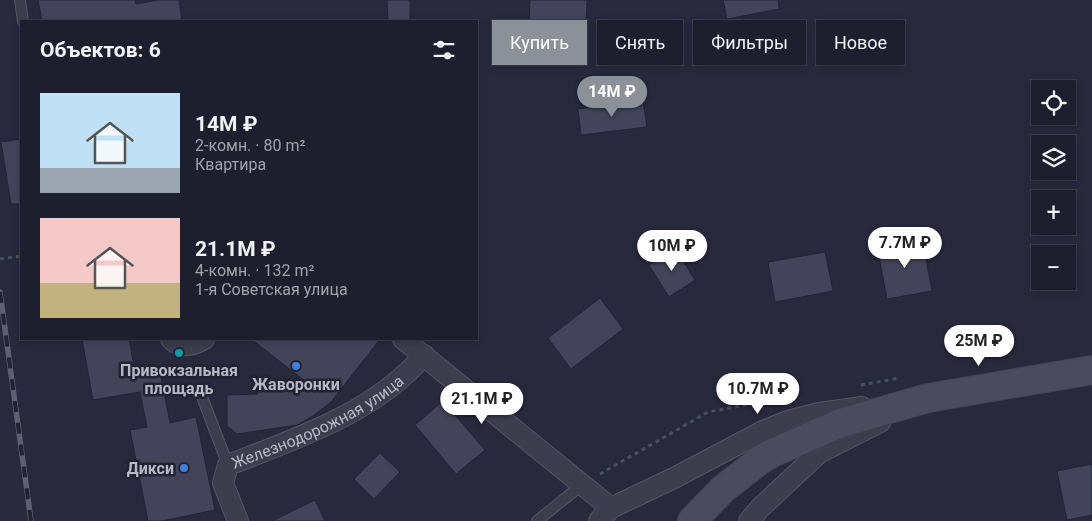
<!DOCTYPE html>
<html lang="ru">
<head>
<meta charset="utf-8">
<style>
  :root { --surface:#1e1f2e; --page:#262736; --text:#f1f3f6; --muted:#a1a2aa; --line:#3c3d4a; --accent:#8c9099 }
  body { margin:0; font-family:Roboto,sans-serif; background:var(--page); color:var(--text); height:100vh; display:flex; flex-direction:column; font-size:19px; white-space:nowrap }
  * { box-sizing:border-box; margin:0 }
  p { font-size:16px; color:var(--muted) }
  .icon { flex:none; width:28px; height:28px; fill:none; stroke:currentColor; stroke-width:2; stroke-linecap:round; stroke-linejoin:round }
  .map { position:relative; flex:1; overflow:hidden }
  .details { position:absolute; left:20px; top:20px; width:458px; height:320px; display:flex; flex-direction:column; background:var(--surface); border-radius:0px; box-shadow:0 2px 8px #0003,0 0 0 1px var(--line) }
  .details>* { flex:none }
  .guide { position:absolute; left:492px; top:20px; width:475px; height:45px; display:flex; gap:10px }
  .controls { position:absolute; left:1031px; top:80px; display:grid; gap:10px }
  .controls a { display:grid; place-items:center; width:45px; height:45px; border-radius:0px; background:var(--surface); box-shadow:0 2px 8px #0003,0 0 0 1px var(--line); font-size:25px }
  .price { position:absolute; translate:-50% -42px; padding:0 11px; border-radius:18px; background:#fff; color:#222; font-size:16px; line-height:32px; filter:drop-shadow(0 1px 2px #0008) }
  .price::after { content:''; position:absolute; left:50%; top:30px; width:15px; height:11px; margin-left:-8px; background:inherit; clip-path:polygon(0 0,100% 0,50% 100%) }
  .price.selected { background:var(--accent); color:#fff }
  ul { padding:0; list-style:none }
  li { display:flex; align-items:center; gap:15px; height:125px; padding:0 20px }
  li span { display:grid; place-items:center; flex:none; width:140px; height:100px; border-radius:0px; color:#555 }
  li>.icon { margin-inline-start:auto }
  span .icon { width:60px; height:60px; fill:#fffc; stroke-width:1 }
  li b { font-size:21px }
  h2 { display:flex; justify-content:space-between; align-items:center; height:60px; padding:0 20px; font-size:21px }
  .pill { padding:0 18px; border-radius:0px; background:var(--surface); box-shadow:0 2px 8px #0003,0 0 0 1px var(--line); font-size:18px; line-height:45px }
  .pill.selected { background:var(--accent); color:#fff }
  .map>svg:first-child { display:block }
</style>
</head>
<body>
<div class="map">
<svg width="1092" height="521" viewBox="0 0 1092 521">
  <rect width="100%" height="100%" fill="#28293d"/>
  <path fill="#43445a" stroke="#232434" d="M38,0H135L136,4L158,0H179L182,21H42Z
    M387,0H410V21H388Z
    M530,0H587L586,26H550V51H528Z
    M723,0H778L779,9L727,19Z
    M643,101L647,127L581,135L578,109Z
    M21,139V204H11L1,142Z
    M922,237L932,291L887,299L878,251L892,248L891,242Z
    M675,248L695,280L669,297L649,265Z
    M825,252L833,291L775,302L768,262Z
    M600,298L623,329L571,369L548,338Z
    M82,339H129L135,372L159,367L170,423L196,417L215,510L162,521H148L130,430L147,427L140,392L93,400Z
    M251,339H380L331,402L313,416L297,425L237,434L227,426V395L258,394V377L306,382Z
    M443,401L485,450L456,474L415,425Z
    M380,453L400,472L374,499L354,479Z
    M1092,464V515L1067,520L1057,471Z
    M315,500L325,521H272Z"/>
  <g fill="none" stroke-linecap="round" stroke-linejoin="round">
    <g stroke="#545565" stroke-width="12">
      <path id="service" d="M20,0L23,21
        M199,389L228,465
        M537,521L583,484"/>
    </g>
    <g stroke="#545565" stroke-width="22">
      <g id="minor">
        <path d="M171,339C179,349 195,345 204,339"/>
        <path d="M403,339L611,508"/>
        <path id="s1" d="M238,521L223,483L228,465C296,439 376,412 424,355"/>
        <path d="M599,521L611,508L674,478L763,431L788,421L819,413L862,407"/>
        <path d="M749,521L760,508L819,453L880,422"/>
      </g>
    </g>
    <g stroke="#424353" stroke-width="30">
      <path id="secondary" d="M692,521L723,489L759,461L772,453L841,423L928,398L1092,370"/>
    </g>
    <path stroke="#48515b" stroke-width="3" stroke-dasharray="4 4" stroke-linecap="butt" d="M0,259L21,256
      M861,385L899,378
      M600,474L708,412L784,398"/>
    <use href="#service" stroke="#3c3d4d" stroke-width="10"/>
    <use href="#minor" stroke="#3c3d4d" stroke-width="20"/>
    <use href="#secondary" stroke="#4b4b60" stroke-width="28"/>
    <g stroke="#5f5f74" stroke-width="5.5">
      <path id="rail" d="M0,292L31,521"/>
    </g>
    <use href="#rail" stroke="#212232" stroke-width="4" stroke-dasharray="11" stroke-linecap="butt"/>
  </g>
  <circle fill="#0f9aa8" stroke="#212232" stroke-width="2" cx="179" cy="353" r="5"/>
  <g fill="#3f7fe0" stroke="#212232" stroke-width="2">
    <circle cx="296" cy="366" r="5"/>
    <circle cx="184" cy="468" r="5"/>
  </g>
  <g text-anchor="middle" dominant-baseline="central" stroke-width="5" stroke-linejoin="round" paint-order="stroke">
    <g font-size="16" font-weight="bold" fill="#b8b8c8" stroke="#212232">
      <text x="179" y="370">Привокзальная<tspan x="179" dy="18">площадь</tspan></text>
      <text x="296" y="384">Жаворонки</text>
      <text x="174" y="468" text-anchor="end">Дикси</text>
    </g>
    <g font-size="16" fill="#b8b8c8" stroke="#212232">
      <text stroke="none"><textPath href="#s1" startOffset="159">Железнодорожная улица</textPath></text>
    </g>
  </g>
</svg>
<div class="controls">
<a><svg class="icon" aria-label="locate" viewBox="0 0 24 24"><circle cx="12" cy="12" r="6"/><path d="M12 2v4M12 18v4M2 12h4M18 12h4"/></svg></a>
<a><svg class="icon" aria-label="layers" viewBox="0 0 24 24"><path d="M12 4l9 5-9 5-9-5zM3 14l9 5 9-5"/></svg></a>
<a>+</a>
<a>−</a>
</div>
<b class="price selected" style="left:612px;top:118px">14M ₽</b>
<b class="price" style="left:905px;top:269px">7.7M ₽</b>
<b class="price" style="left:672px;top:272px">10M ₽</b>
<b class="price" style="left:979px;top:367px">25M ₽</b>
<b class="price" style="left:758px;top:415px">10.7M ₽</b>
<b class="price" style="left:482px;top:425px">21.1M ₽</b>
<div class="guide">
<a class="pill selected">Купить</a>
<a class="pill">Снять</a>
<a class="pill">Фильтры</a>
<a class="pill">Новое</a>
</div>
<section class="details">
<h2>Объектов: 6<svg class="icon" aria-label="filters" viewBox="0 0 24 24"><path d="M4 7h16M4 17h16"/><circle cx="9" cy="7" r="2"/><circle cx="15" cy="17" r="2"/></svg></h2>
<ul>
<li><span style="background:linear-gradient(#bfe0f5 75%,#9aa5b1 0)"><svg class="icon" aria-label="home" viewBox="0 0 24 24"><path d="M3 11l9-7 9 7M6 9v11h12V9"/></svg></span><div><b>14M ₽</b><p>2-комн. · 80 m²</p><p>Квартира</p></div></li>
<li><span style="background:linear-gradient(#f6c9c9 65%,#c2b280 0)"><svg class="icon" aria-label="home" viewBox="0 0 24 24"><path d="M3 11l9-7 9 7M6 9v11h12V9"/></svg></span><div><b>21.1M ₽</b><p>4-комн. · 132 m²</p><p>1-я Советская улица</p></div></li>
</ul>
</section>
</div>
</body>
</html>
